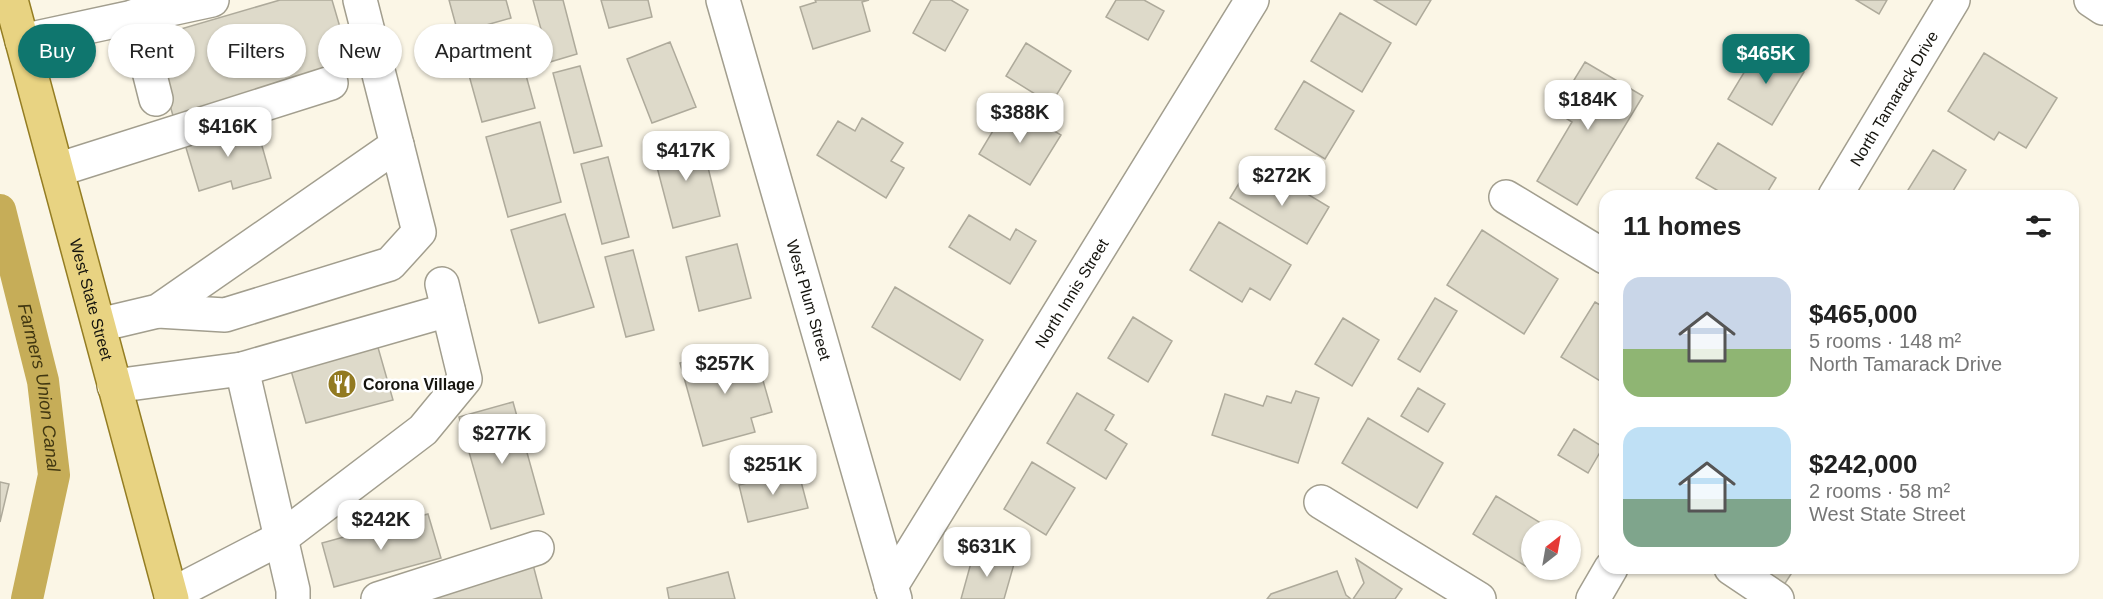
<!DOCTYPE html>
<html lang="en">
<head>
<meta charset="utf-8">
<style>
  :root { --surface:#fff; --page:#f2f2f2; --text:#222; --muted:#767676; --accent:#0f766e }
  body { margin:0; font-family:Helvetica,sans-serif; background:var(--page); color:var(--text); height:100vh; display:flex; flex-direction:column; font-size:22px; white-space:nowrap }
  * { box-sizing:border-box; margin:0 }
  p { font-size:20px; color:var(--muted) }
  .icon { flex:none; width:33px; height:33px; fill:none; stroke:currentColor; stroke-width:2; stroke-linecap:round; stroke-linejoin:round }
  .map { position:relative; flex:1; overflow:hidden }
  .sheet { position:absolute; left:1599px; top:190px; width:480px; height:384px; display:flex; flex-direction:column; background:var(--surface); border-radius:18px; box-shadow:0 2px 4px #0004 }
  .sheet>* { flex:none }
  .guide { position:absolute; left:18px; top:24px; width:570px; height:54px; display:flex; gap:12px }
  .needle { width:39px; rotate:31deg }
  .tools { position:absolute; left:1521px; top:520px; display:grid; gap:12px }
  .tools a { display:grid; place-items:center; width:60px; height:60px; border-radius:50%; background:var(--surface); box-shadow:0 2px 4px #0004; font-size:30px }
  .price { position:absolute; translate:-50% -51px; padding:0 14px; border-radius:12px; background:#fff; color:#222; font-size:20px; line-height:39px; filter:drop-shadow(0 2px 3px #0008) }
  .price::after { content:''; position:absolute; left:50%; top:36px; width:18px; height:14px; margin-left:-9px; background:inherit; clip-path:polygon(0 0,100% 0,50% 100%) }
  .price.selected { background:var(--accent); color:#fff }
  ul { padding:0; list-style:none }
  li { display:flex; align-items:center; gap:18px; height:150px; padding:0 24px }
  li span { display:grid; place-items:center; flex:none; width:168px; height:120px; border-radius:18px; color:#555 }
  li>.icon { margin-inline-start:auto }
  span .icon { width:72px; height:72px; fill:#fffc; stroke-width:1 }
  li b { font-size:26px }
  h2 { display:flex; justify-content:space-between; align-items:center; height:72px; padding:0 24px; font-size:26px }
  .pill { padding:0 21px; border-radius:27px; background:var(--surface); box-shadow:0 2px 4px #0004; font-size:21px; line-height:54px }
  .pill.selected { background:var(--accent); color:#fff }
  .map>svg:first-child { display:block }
</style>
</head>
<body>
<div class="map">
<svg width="2103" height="599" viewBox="0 0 2103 599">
  <rect width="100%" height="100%" fill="#fbf6e6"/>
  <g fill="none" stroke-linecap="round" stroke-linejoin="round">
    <path stroke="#c6ad58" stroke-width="32" id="s1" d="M0,210L43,381L54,475L27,599"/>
  </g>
  <path fill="#dedaca" stroke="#aeaa9b" stroke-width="1.5" d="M280,0H332L352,68L174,119L150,38Z
    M449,0H506L511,18L458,33Z
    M533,0H563L577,54L550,62Z
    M601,0H648L652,17L609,28Z
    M815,0H869L862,2L870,31L813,49L800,7L816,2Z
    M931,0H951L968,10L945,51L913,33Z
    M1116,0H1144L1164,11L1148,40L1106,17Z
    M1374,0H1431L1416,25Z
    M1856,0H1887L1879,14Z
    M1340,13L1391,43L1362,92L1311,61Z
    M513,28L535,108L482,122L460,43Z
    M670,42L696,107L652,123L627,59Z
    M1026,43L1071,71L1051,104L1006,76Z
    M1760,46L1804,72L1772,125L1728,99Z
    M1984,53L2057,98L2026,148L1999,132L1994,140L1948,111Z
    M1585,62L1643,96L1577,205L1537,181L1572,122L1555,111Z
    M580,66L602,146L574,153L553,73Z
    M1304,81L1354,111L1325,159L1275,129Z
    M1009,104L1061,135L1030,185L979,154Z
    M862,118L903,143L891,161L904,168L886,198L817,155L838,121L855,131Z
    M255,121L271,178L233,189L231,181L199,191L184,141Z
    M540,122L561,202L508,217L486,137Z
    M700,135L720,216L673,228L652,148Z
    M1718,143L1776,178L1765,196H1727L1696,178Z
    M1933,150L1966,170L1950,196H1918L1908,190Z
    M608,157L629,237L602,244L581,164Z
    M1244,175L1273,192L1281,178L1329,207L1307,244L1230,198Z
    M565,214L594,307L539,323L511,230Z
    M969,215L1010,240L1016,229L1036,241L1010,284L949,247Z
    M1219,222L1291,265L1270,300L1250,288L1242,302L1190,270Z
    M1482,230L1558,279L1524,334L1447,285Z
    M737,244L751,298L699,311L686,257Z
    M633,250L654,330L626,337L605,257Z
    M895,287L983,340L960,380L872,327Z
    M1435,298L1457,311L1420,372L1398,359Z
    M1595,302L1605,308V384L1561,357Z
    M1133,317L1172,341L1148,382L1108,358Z
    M1343,318L1379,340L1352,386L1315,364Z
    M377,344L393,400L306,423L290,367Z
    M731,349L735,363L756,356L772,412L751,418L755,432L703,446L680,363Z
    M1418,388L1445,404L1428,432L1401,416Z
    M1296,391L1319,398L1298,463L1212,435L1225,394L1263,406L1267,396L1291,403Z
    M1077,393L1114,415L1105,430L1127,444L1106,479L1047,443Z
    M513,402L544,514L491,529L459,417Z
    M1368,418L1443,463L1417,508L1342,463Z
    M1574,429L1603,447L1588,473L1558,455Z
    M1032,462L1075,488L1046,535L1004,509Z
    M798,470L808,508L748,522L739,485Z
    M0,482L9,484L0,522Z
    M1496,496L1554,531H1532V570L1473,534Z
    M428,514L441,558L334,587L322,543Z
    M974,552L1014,564L1004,599H961Z
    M531,557L542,599H392Z
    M1356,559L1402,589L1395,599H1353L1364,583Z
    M1750,568H1795L1782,588Z
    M1337,571L1346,595L1351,599H1267L1271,594Z
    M728,572L735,599H669L667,588Z"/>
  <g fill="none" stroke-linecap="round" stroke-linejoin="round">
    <g stroke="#a29e8e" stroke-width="36">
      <g id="minor">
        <path id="s2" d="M723,0L895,599"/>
        <path d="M2091,0L2103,8"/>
        <path d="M135,16L156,99"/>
        <path d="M22,41L212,0"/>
        <path d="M57,170L331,83"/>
        <path id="s3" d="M1835,196L1953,0"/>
        <path d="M1506,197L1605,257"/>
        <path d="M158,311L225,315L390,264L419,232L397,145"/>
        <path d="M99,325L158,311L397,145L360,0"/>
        <path d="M242,369L293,590V599"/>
        <path d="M114,386L242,369L448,310"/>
        <path d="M1321,502L1479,599"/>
        <path d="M1731,568L1777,599"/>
        <path id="s4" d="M891,586L1252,0"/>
        <path d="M171,595L281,538L423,430L465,379L442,284"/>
        <path d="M378,599L537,548"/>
        <path d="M1593,599L1611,568"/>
      </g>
    </g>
    <g stroke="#947d23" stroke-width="36">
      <g id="major">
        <path id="s5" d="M11,0L172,599"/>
      </g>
    </g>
    <use href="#minor" stroke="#fff" stroke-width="33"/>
    <use href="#major" stroke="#e8d382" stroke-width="33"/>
  </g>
  <defs>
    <g id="restaurant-disc" transform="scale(1.5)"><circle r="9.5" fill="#927a21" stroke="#fff"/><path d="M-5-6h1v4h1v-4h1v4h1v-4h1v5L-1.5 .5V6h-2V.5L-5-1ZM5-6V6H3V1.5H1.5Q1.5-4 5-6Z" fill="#fff"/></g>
  </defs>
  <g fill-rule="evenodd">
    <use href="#restaurant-disc" x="342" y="384"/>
  </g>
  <g text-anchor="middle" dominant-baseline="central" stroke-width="5" stroke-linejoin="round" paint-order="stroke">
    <g font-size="16" fill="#14130d" stroke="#fff">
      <text stroke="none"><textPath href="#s3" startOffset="114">North Tamarack Drive</textPath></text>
      <text stroke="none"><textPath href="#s4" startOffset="344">North Innis Street</textPath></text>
      <text stroke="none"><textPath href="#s5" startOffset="310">West State Street</textPath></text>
      <text stroke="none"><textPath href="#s2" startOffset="312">West Plum Street</textPath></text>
    </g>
    <g font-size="16" font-weight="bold" fill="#14130d" stroke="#fff" text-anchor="start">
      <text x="363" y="384">Corona Village</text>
    </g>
    <g font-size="18" font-style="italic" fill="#413711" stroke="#fff">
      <text stroke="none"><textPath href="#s1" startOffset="182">Farmers Union Canal</textPath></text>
    </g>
  </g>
</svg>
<div class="tools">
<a><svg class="needle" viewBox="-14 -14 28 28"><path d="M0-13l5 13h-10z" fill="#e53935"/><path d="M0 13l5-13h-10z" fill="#767676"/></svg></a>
</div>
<b class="price selected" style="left:1766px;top:85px">$465K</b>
<b class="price" style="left:1588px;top:131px">$184K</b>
<b class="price" style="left:1020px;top:144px">$388K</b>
<b class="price" style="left:228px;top:158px">$416K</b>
<b class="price" style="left:686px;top:182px">$417K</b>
<b class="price" style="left:1282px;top:207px">$272K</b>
<b class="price" style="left:725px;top:395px">$257K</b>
<b class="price" style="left:502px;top:465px">$277K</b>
<b class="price" style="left:773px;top:496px">$251K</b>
<b class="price" style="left:381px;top:551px">$242K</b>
<b class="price" style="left:987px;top:578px">$631K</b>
<div class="guide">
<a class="pill selected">Buy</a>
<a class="pill">Rent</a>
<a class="pill">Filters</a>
<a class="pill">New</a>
<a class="pill">Apartment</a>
</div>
<section class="sheet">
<h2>11 homes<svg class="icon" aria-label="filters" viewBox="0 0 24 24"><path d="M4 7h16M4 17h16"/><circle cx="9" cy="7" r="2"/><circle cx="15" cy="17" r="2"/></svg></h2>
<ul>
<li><span style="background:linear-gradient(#c9d6e8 60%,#8fb573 0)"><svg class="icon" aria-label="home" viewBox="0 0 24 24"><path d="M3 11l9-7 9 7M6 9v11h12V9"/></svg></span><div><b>$465,000</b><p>5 rooms · 148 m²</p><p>North Tamarack Drive</p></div></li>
<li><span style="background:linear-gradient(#bfe0f5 60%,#7fa58c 0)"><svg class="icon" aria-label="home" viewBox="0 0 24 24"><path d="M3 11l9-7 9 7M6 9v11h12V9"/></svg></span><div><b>$242,000</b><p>2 rooms · 58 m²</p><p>West State Street</p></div></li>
</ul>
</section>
</div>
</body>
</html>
